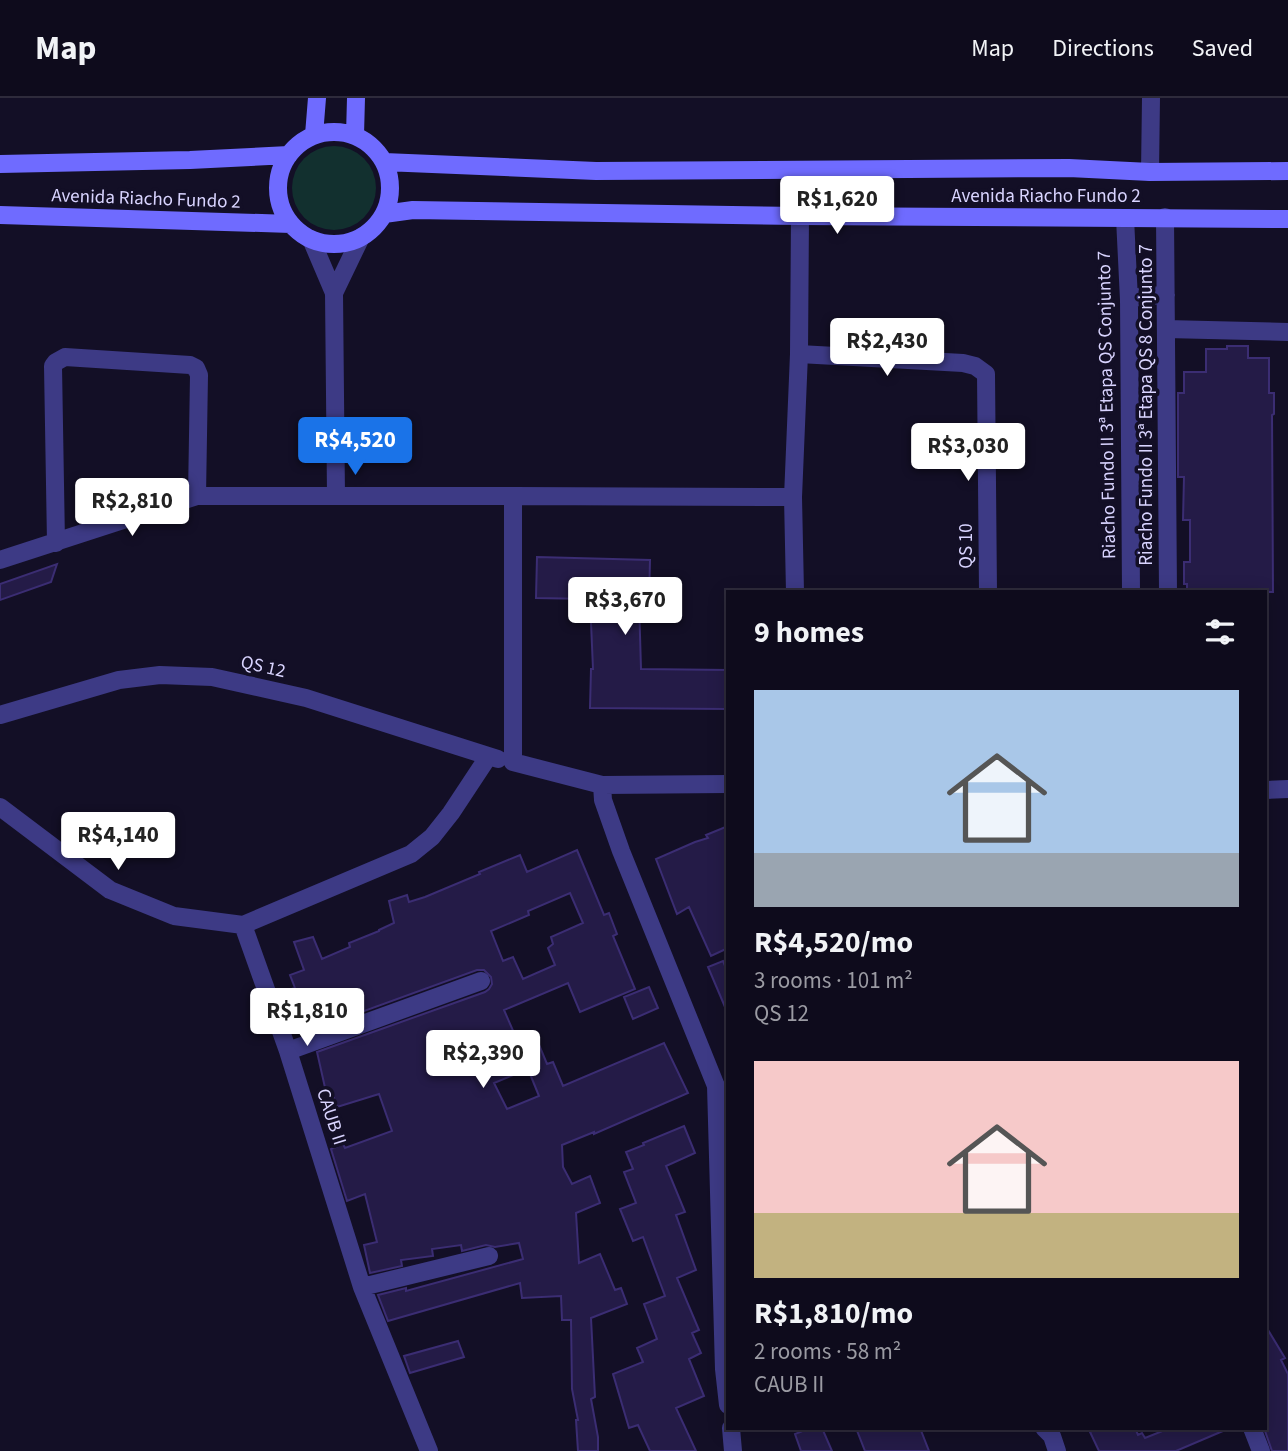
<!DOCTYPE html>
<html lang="en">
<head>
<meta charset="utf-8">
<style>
  :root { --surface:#0e0b1c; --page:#1c1929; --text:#f1f3f6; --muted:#9b9ba3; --line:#2e2b3b; --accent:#1a73e8 }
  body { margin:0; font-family:"Source Sans 3",sans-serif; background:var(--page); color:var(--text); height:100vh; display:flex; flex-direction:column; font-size:26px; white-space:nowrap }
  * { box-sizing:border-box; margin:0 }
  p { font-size:23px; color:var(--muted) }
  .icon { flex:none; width:38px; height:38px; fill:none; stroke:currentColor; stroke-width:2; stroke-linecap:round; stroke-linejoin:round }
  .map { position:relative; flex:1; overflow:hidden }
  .panel { position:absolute; left:726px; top:492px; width:541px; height:840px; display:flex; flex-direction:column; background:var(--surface); border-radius:0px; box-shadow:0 4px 18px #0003,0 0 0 2px var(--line) }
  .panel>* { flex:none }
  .price { position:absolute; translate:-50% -60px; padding:0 16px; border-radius:7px; background:#fff; color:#222; font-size:23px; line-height:46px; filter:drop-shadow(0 2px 4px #0008) }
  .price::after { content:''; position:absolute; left:50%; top:42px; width:21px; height:16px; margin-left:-10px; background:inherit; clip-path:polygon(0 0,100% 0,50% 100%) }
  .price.current { background:var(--accent); color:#fff }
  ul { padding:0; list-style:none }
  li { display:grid; align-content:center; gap:14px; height:371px; padding:0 28px }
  li span { display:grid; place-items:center; height:217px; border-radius:0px; color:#555 }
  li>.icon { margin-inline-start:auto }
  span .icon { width:126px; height:126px; fill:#fffc; stroke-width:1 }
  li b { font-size:30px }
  h2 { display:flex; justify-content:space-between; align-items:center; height:84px; padding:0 28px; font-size:30px }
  header { display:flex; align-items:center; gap:42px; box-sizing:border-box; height:98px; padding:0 35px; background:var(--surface); border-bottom:2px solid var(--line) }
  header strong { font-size:33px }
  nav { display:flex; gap:38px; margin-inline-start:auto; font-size:24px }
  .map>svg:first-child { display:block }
</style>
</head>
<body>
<header>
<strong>Map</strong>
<nav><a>Map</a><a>Directions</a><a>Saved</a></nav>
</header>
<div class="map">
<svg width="1288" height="1353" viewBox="0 0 1288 1353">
  <rect width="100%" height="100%" fill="#130f26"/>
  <path fill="#12302f" d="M292 90a42 42 0 1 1 84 0a42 42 0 1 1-84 0Z"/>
  <path fill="#241b47" stroke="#3b2d73" stroke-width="2" fill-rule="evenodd" d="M1227,248H1248V260H1269V295H1274V316L1272,317L1273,494H1187V486H1184V464H1190V422H1183L1184,379H1178V295H1184V274H1206V251H1227Z
    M537,459L650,462L649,503H639L641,571L728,572V611L590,610L591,571H593L590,501L536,500Z
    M57,466L51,484L0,502V486Z
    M728,728V850L711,858L689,809L677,816L656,761L695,744L708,740L706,737Z
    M577,752L604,817L609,815L617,836L613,838L635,891L580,914L568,885L504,912L518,944L535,937L547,966L553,964L563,988L664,945L688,995L594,1036V1034L562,1047L563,1069L572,1086L590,1078L600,1105L576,1115L579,1165L600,1156L615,1192L621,1190L627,1206L591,1220L595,1299L591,1301L598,1339V1353H578L576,1322H578L572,1291L571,1222H562L561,1198L522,1200L520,1185L388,1223L378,1197L406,1190V1193L523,1161L519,1145L495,1149L486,1147L462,1153L461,1147L432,1151L433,1158L401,1162L402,1168L370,1175L364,1147L377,1144L365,1096L347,1103L331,1051L343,1046L345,1050L392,1033L379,996L337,1009L334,1000L331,1001L328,994H326L317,954L485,894L489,891L492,886L491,879L484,872H477L309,933L298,906L293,907L288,892L295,890L290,877L304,872L294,844L313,839L322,861L350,849L349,845L379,833V832L394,825L389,803L407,797L409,804L425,799L480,776L479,774L520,757L527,774ZM570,795L583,825L551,839L553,846L548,850L555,867L523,881L513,859L503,863L491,833L529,817L528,813ZM528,971L539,998L507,1011L494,985Z
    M723,863L728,875V916L708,869Z
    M649,889L658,910L633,921L624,899Z
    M684,1028L695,1055L666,1068L685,1114L676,1117L696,1172L677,1180L699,1232L692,1235L701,1255L689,1261L704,1298L676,1310L696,1353H650L638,1327L629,1330L613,1276L643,1264L637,1250L657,1241L644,1206L665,1198L643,1139L633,1143L620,1111L636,1105L624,1074L633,1071L626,1054L644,1047L643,1045Z
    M1265,1227L1285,1260L1281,1262L1288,1276V1353H1272L1265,1333Z
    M458,1243L464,1259L410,1275L404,1258Z
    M810,1330H822L832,1353H801L795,1336Z
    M856,1330H920L929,1353H865Z
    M1099,1330H1135L1138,1337L1142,1335L1145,1340L1170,1330H1230L1176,1353H1099L1090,1334Z"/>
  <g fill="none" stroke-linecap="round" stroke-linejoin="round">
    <path stroke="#3d3a85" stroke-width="18" d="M1150,74L1151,0
      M1165,119L1168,494
      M1125,120L1129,202L1131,494
      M311,141L334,195L361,139
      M334,195L336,398
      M1129,202L1142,198L1166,197
      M1166,231L1288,234
      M799,256L963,265L975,268L986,276L988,494
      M56,445L53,268L56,264L65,259L190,267L196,270L199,277L197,398
      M0,462L197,398H513
      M795,494L793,399L799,256L800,118
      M0,617L119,582L160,577L212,579L306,600L498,661
      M728,686L602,687L513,664V398L793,399
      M602,687L603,702L621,753L716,988L728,1000
      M1265,692L1288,691
      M0,709L110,792L174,818L243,827
      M288,953L481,883
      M716,988L724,1271L728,1307
      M362,1189L489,1158
      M731,1330L733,1353
      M1044,1330L1052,1338L1057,1353
      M1252,1330L1261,1353
      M429,1353L362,1189L288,953L243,827L411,756L432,739L451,715L488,659"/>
    <path stroke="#6f6bff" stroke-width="18" d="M278 90a56 56 0 1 1 112 0a56 56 0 1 1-112 0Z
      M314,37L317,0
      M355,37L356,0
      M384,64L596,73L1069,70L1150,74L1288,73
      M0,66L190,62L289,57
      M384,116L413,112L800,118L1288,121
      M0,117L291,126"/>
  </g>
  <g text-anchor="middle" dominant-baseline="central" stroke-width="7" stroke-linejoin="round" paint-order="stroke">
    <g font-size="19" fill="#d9d4ff" stroke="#130f26">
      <text x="1046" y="98">Avenida Riacho Fundo 2</text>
      <text transform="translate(146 101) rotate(2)">Avenida Riacho Fundo 2</text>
      <text transform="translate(1107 307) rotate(-91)">Riacho Fundo II 3ª Etapa QS Conjunto 7</text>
      <text transform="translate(1146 307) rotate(-90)">Riacho Fundo II 3ª Etapa QS 8 Conjunto 7</text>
      <text transform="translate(966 448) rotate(-90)">QS 10</text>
      <text transform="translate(263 569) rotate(13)">QS 12</text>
      <text transform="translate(331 1019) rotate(72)">CAUB II</text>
    </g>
  </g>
</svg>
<b class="price" style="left:837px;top:138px">R$1,620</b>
<b class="price" style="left:887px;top:280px">R$2,430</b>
<b class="price current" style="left:355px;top:379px">R$4,520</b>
<b class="price" style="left:968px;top:385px">R$3,030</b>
<b class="price" style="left:132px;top:440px">R$2,810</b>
<b class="price" style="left:625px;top:539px">R$3,670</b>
<b class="price" style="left:118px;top:774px">R$4,140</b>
<b class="price" style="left:307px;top:950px">R$1,810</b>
<b class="price" style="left:483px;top:992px">R$2,390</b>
<section class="panel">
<h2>9 homes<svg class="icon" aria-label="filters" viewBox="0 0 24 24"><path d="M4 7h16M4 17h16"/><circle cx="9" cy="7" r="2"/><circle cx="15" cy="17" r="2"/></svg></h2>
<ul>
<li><span style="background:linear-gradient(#a9c7e8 75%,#9aa5b1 0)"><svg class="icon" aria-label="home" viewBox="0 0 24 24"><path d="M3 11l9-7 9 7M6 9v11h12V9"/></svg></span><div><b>R$4,520/mo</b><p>3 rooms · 101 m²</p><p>QS 12</p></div></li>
<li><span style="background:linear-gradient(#f6c9c9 70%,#c2b280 0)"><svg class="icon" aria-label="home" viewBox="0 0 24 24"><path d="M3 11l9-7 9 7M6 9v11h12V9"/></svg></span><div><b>R$1,810/mo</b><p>2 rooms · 58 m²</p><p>CAUB II</p></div></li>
</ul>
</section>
</div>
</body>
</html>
